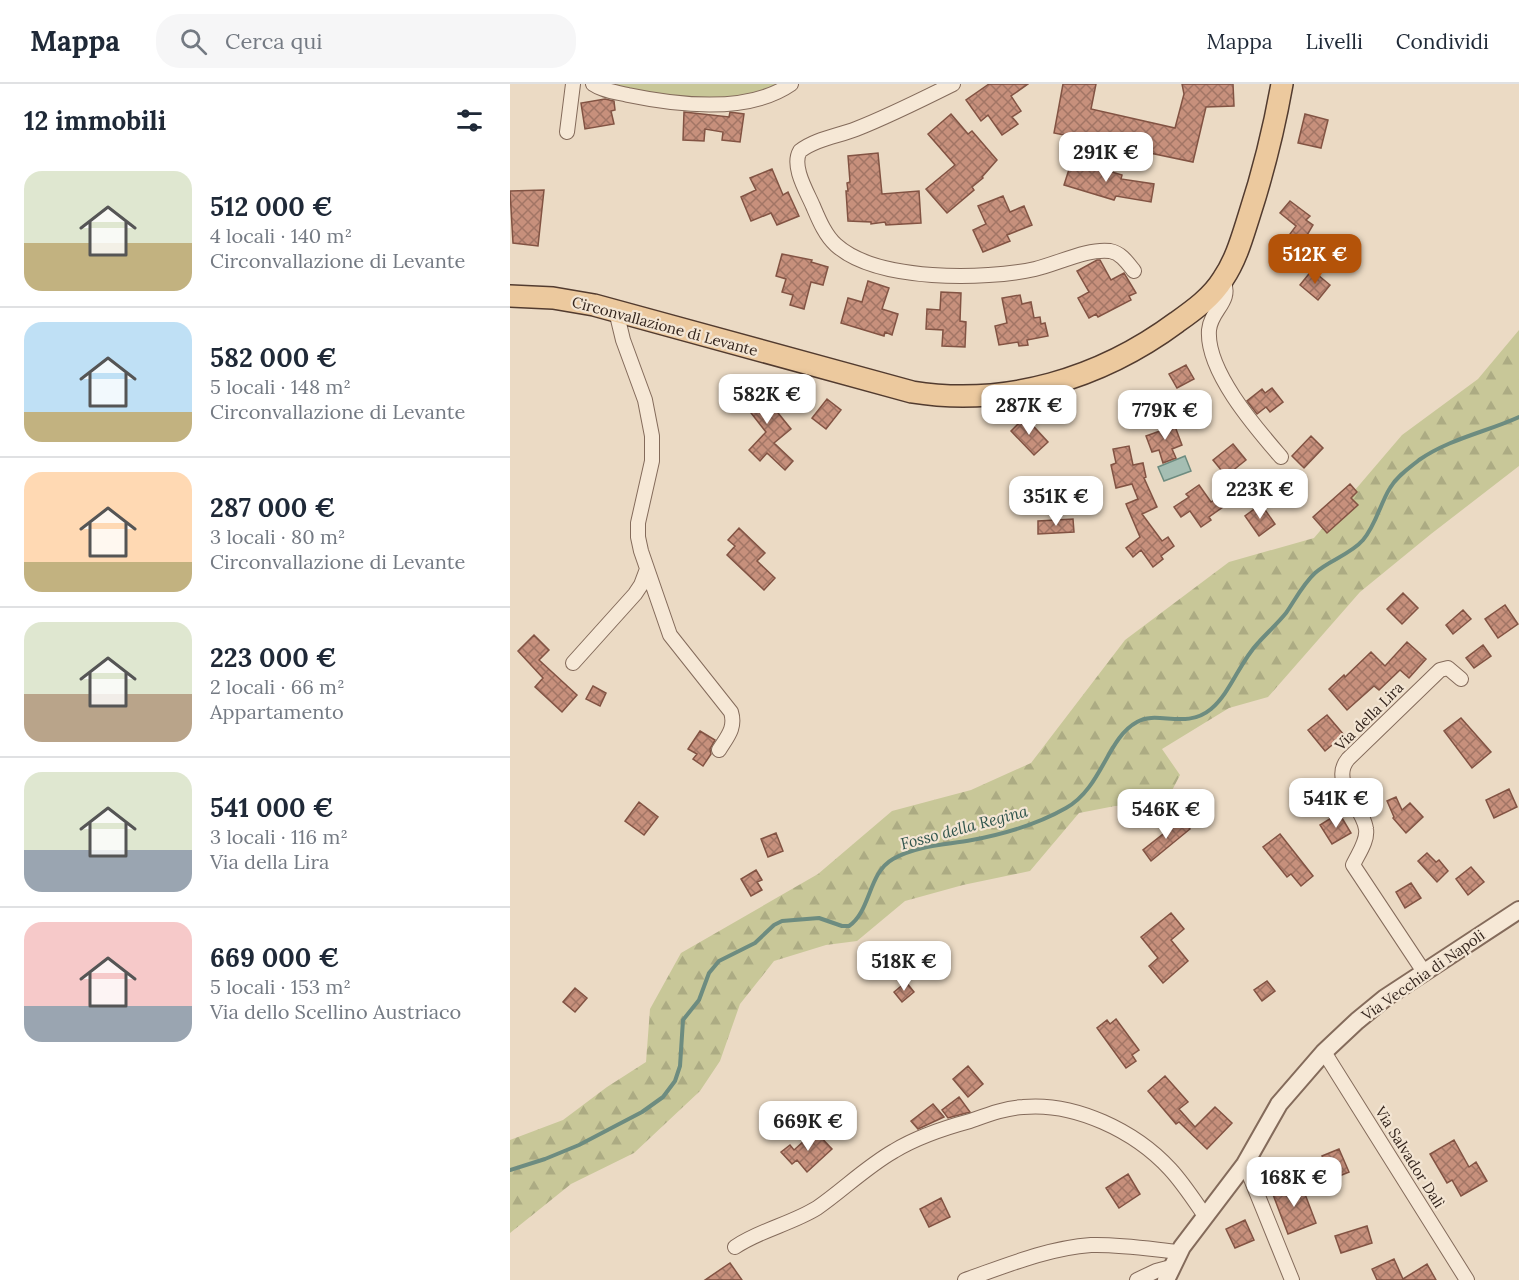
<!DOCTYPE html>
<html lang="it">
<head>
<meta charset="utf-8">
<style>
  :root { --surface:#fff; --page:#f6f6f7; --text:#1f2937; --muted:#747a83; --line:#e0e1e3; --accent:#b45309 }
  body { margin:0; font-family:Lora,serif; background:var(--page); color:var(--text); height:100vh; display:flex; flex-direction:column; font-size:22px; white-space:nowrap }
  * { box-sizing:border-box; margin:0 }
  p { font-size:20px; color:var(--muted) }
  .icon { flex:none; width:33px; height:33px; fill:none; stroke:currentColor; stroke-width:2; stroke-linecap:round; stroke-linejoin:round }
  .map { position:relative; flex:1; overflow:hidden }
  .sheet { display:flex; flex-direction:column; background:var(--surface); width:510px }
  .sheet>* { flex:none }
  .price { position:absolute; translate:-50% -51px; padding:0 14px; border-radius:12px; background:#fff; color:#222; font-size:20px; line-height:39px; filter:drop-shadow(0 2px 3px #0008) }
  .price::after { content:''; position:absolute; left:50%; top:36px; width:18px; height:14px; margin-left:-9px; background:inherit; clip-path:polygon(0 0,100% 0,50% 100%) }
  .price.selected { background:var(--accent); color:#fff }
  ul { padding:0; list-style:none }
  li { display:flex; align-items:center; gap:18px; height:150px; padding:0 24px }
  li+li { border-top:2px solid var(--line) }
  li span { display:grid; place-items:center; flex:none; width:168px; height:120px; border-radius:18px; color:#555 }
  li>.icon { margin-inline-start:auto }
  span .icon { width:72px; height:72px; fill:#fffc; stroke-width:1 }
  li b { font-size:26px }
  h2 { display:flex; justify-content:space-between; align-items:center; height:72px; padding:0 24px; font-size:26px }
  header { display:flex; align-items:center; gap:36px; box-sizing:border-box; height:84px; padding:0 30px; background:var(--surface); border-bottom:2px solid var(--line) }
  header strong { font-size:28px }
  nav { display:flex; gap:33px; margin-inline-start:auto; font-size:21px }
  .search { width:420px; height:54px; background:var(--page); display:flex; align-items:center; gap:15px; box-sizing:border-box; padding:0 21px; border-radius:24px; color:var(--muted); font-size:22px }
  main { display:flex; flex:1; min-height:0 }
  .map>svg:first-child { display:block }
</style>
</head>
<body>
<header>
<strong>Mappa</strong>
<div class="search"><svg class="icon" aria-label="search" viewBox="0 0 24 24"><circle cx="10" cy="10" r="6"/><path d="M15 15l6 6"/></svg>Cerca qui</div>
<nav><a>Mappa</a><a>Livelli</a><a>Condividi</a></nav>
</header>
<main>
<section class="sheet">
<h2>12 immobili<svg class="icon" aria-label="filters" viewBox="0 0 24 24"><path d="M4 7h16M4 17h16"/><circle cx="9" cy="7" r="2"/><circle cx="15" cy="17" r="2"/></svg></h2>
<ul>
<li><span style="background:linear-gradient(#dfe7d0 60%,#c2b280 0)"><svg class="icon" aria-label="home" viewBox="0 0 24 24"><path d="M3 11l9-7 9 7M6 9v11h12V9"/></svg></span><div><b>512 000 €</b><p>4 locali · 140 m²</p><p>Circonvallazione di Levante</p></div></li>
<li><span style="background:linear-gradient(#bfe0f5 75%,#c2b280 0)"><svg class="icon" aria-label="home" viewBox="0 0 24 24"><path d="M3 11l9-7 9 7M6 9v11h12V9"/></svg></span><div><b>582 000 €</b><p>5 locali · 148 m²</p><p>Circonvallazione di Levante</p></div></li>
<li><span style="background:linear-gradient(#ffd9b3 75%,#c2b280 0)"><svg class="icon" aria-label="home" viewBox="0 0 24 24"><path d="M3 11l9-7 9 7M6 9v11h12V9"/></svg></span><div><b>287 000 €</b><p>3 locali · 80 m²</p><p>Circonvallazione di Levante</p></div></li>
<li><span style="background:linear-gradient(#dfe7d0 60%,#b9a48a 0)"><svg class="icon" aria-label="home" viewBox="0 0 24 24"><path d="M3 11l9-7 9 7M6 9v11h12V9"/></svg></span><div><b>223 000 €</b><p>2 locali · 66 m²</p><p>Appartamento</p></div></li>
<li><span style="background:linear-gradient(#dfe7d0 65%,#9aa5b1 0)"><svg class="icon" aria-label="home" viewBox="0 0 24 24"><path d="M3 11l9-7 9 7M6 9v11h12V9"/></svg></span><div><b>541 000 €</b><p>3 locali · 116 m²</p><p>Via della Lira</p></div></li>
<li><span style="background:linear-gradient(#f6c9c9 70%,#9aa5b1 0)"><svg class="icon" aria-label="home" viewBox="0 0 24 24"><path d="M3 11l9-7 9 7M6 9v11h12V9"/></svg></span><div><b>669 000 €</b><p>5 locali · 153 m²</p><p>Via dello Scellino Austriaco</p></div></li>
</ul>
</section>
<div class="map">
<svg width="1009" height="1196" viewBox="0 0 1009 1196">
  <defs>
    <pattern id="forest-firs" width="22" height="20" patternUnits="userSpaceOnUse" patternTransform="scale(1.5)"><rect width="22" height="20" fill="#c8c798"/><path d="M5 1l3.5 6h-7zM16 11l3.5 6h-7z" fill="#acab83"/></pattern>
    <pattern id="building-cross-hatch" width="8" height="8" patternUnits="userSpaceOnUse" patternTransform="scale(1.5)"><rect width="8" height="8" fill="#c7907c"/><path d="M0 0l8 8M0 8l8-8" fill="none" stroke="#a27565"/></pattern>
  </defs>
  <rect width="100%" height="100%" fill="#ebdac4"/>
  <path fill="url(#forest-firs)" d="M1009,246V382L921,450L850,508L758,613L719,624L652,665L670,691L655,720L605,722L569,729L520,787L453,801L395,817L347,857L316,861L264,877L230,920L210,977L190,1007L124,1069L61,1100L0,1149V1056L53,1036L97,1003L136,978L140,925L171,869L308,790L382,727L461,706L521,679L615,556L719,478L804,454L892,351L968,295Z"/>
  <path fill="#c8c798" d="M96,0H273C262,4 250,11 238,13C190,21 143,10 96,0Z"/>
  <path fill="#a5beb3" stroke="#6d8c80" stroke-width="1.5" d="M675,372L681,387L654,397L648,383Z"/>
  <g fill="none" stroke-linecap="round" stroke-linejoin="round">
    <path stroke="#6d8c80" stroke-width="4" d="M0,1086L35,1075L69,1061L132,1028L153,1013L165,997L170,982L173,936L189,916L199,889L209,877L245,859L264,841L272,837L309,834L332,842H339C361,827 358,789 383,775C408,761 435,761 462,756C494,750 528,740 556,724C592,704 597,654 627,638C647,626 676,646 701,625C721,608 729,579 748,559C757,549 767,540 776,529C785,516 793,500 805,489C819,476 840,471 853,456C866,441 870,420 880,404C887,392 899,384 909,376C939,355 976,348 1009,333"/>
  </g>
  <path fill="url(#building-cross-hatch)" stroke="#825343" stroke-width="1.5" d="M479,0H518L501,12L511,27L502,33L508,40L492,51L478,31L471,37L456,16Z
    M553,0H586L581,25L665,44L674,10L672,0H723L724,22L696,23L683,78L544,49Z
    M95,15L104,17L105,26L101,27L104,40L75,45L71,19Z
    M174,28L219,33L220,28L234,30L230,58L212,56L213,48L195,45L194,57L173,56Z
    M441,30L458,50L462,47L487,76L472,93L473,94L462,103L464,106L437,129L416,105L445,81L418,50Z
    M795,30L818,36L811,64L788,59Z
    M368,69L372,110L409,107L411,139L376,141L375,138L361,140V138L338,137L336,107H338L337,99L340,98L338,72Z
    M562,76L612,91L611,95L644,100L641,118L606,112L604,116L554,101Z
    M262,85L273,111L278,108L289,132L267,141L261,129L241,137L231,113L246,106L240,94Z
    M34,106L28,162L3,159L0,107Z
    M493,112L500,128L514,122L522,141L497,151L500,157L473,168L463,146L476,140L468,122Z
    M780,117L800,132L796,136L803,141L790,163L793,166L779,185L766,175L781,157L777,154L786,142L770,129Z
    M272,170L302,176L301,178L318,183L313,201L301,198L294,225L280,221L283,211L272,208L276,195L266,192Z
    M587,176H590L601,196L614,189L626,209L619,212L621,216L588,233L586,230L579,234L568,214L579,208L567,187Z
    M802,186L820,201L808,216L790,201Z
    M358,197L379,204L372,225L388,230L382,251L375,248L374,252L331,239L338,214L352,218Z
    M431,208L451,209L450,237L456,238L455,263L432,262L433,246L416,245L417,225L430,226Z
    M510,211L512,220L521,218L524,234L530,233L531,240L535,239L538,252L517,256L518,261L509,262L508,258L489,261L485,242L497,239L492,214Z
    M676,281L684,295L667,304L659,290Z
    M253,297L266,314L260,319L281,345L264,359L283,377L275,386L257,369L250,377L239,366L256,348L230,315Z
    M762,304L773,318L760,328L756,323L747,330L737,317L752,305L755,309Z
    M317,315L331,326L316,345L302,334Z
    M515,333L538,358L524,371L501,347Z
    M663,337L672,361L662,365L666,374L653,379L649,366L642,368L636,352L650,347L648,342Z
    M801,352L813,364L794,384L782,372Z
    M723,360L736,376L716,392L703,376Z
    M619,362L623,381L633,379L636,393L634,394L647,423L632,430L652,457L658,453L664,462L651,472L653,475L643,483L631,466L623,473L616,464L630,453L616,420L628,415L622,400L606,404L601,381L606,379L603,365Z
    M840,400L847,408L841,414L848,421L817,449L803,433Z
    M689,401L701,418L707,414L713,423L699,433L701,436L691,443L680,427L671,433L664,423L679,413L676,410Z
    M751,420L765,440L749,452L735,432Z
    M563,435L564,448L528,450V437Z
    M229,444L255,469L247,477L265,494L254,506L217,471L225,462L218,456Z
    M893,509L908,524L892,540L877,525Z
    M995,521L1008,540L988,554L975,535Z
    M953,526L961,535L943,550L936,541Z
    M24,551L39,566L29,576L67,611L52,628L25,603L33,594L8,567Z
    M897,558L916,575L899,594L890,586L869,606L864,602L837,626L819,605L834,591L835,593L861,568L875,582Z
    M973,561L981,572L964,584L956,574Z
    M83,602L96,609L90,622L76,615Z
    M817,631L834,651L815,667L798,646Z
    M951,634L981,668L962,684L934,647Z
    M190,647L205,656L200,665L201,670L193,682L183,675L187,670L178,665Z
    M999,705L1007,723L984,734L976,716Z
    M886,713L892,726L900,719L913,733L896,749L883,734L884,733L877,717Z
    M129,718L148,733L134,751L115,737Z
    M829,729L841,749L822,760L810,741Z
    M672,735L680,745L641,777L633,766Z
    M266,749L273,767L258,773L251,755Z
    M770,750L803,792L791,802L781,790L777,793L753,763Z
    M917,769L926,778L929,776L938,787L927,798L908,777Z
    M961,783L974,798L958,811L946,795Z
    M246,786L252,796L247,798L252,806L241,812L231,795Z
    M901,799L911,814L895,824L886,808Z
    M661,829L674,845L661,856L678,877L653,899L639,882L648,874L631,853Z
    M757,897L765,907L752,917L744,906Z
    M396,898L404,908L392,918L384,908Z
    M65,904L77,914L65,928L53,918Z
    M606,935L629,966L622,971L626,977L616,984L587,944L597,936L600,940Z
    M458,982L473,1000L458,1013L443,995Z
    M655,992L678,1018L669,1025L685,1043L705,1023L722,1039L697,1065L669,1038L666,1040L638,1007Z
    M449,1013L460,1028L438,1034L432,1026Z
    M423,1020L434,1033L408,1045L401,1037Z
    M305,1047L322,1065L297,1088L287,1076L282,1080L271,1068L280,1061L284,1066Z
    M944,1056L959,1083L966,1078L977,1097L951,1112L942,1096L937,1099L920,1070Z
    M829,1065L839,1088L822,1095L812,1072Z
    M618,1090L630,1110L609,1124L596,1104Z
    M790,1097L806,1139L778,1150L762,1108Z
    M431,1114L440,1133L419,1143L410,1125Z
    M735,1136L744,1156L725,1164L716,1145Z
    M857,1142L862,1159L831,1169L825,1152Z
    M884,1175L893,1195L917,1180L926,1196H867L862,1185Z
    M220,1179L232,1196H195Z"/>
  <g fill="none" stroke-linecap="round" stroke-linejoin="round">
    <g stroke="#846b5b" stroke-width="16">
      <path id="minor" d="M83,0C93,7 106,8 118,11C166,21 238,30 281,0
        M443,0C411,16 379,32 346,45C328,52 305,55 290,67C281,82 297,108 303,122C309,136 315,151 326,161C367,198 475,196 525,185C547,180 578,164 600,167C611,169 617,178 624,187
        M57,48L63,0
        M713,196C723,218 701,225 699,246C696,287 746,344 771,373
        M106,227L113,256L135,316L142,352V377L128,439V453L131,467L160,551L221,628C226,644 217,653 209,666
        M63,579L125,510L131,501L137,485
        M914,888L843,781C848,770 858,757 856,745C853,722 819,698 838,675L930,586L938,584L951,595
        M814,968L957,1196
        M735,1080L782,1196
        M225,1163C250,1146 281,1140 307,1124C333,1106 356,1083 384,1067C407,1053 434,1044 460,1037C477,1031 495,1024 513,1023C565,1018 625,1047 660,1085C673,1099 684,1116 695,1132
        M455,1196C495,1182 538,1164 581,1161C610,1160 640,1165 669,1168
        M627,1196L646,1187L661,1183"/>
    </g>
    <g stroke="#846b5b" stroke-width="20">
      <path id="tertiary" d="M656,1196L672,1163L735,1080L769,1020L814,968L847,937L875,914L1009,826"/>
    </g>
    <g stroke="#523b2f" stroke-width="24">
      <path id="primary" d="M0,212L43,214L84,221L402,308C496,323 590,295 667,238C684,226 702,213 713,195C726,176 732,154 739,132C753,89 764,45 772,0"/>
    </g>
    <use href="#minor" stroke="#f6e8d6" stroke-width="14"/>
    <use href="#tertiary" stroke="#f6e8d6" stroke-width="16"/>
    <use href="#primary" stroke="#ecc99e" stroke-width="21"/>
  </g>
  <g text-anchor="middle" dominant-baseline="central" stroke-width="4.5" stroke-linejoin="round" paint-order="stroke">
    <g font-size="15" fill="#35261e" stroke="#f3e5d3">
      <text transform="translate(155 242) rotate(15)">Circonvallazione di Levante</text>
      <text transform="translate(859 632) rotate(-45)">Via della Lira</text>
      <text transform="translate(913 891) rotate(-35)">Via Vecchia di Napoli</text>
      <text transform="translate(900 1073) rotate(58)">Via Salvador Dalì</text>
    </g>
    <g font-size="16" font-style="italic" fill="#2f544c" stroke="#f3e5d3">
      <text transform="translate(454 743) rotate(-15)">Fosso della Regina</text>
    </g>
  </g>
</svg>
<b class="price" style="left:596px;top:99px">291K €</b>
<b class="price selected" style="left:805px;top:201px">512K €</b>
<b class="price" style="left:257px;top:341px">582K €</b>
<b class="price" style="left:519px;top:352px">287K €</b>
<b class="price" style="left:655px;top:357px">779K €</b>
<b class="price" style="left:750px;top:436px">223K €</b>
<b class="price" style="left:546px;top:443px">351K €</b>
<b class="price" style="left:826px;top:745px">541K €</b>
<b class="price" style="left:656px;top:756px">546K €</b>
<b class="price" style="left:394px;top:908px">518K €</b>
<b class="price" style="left:298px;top:1068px">669K €</b>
<b class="price" style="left:784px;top:1124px">168K €</b>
</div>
</main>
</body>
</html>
